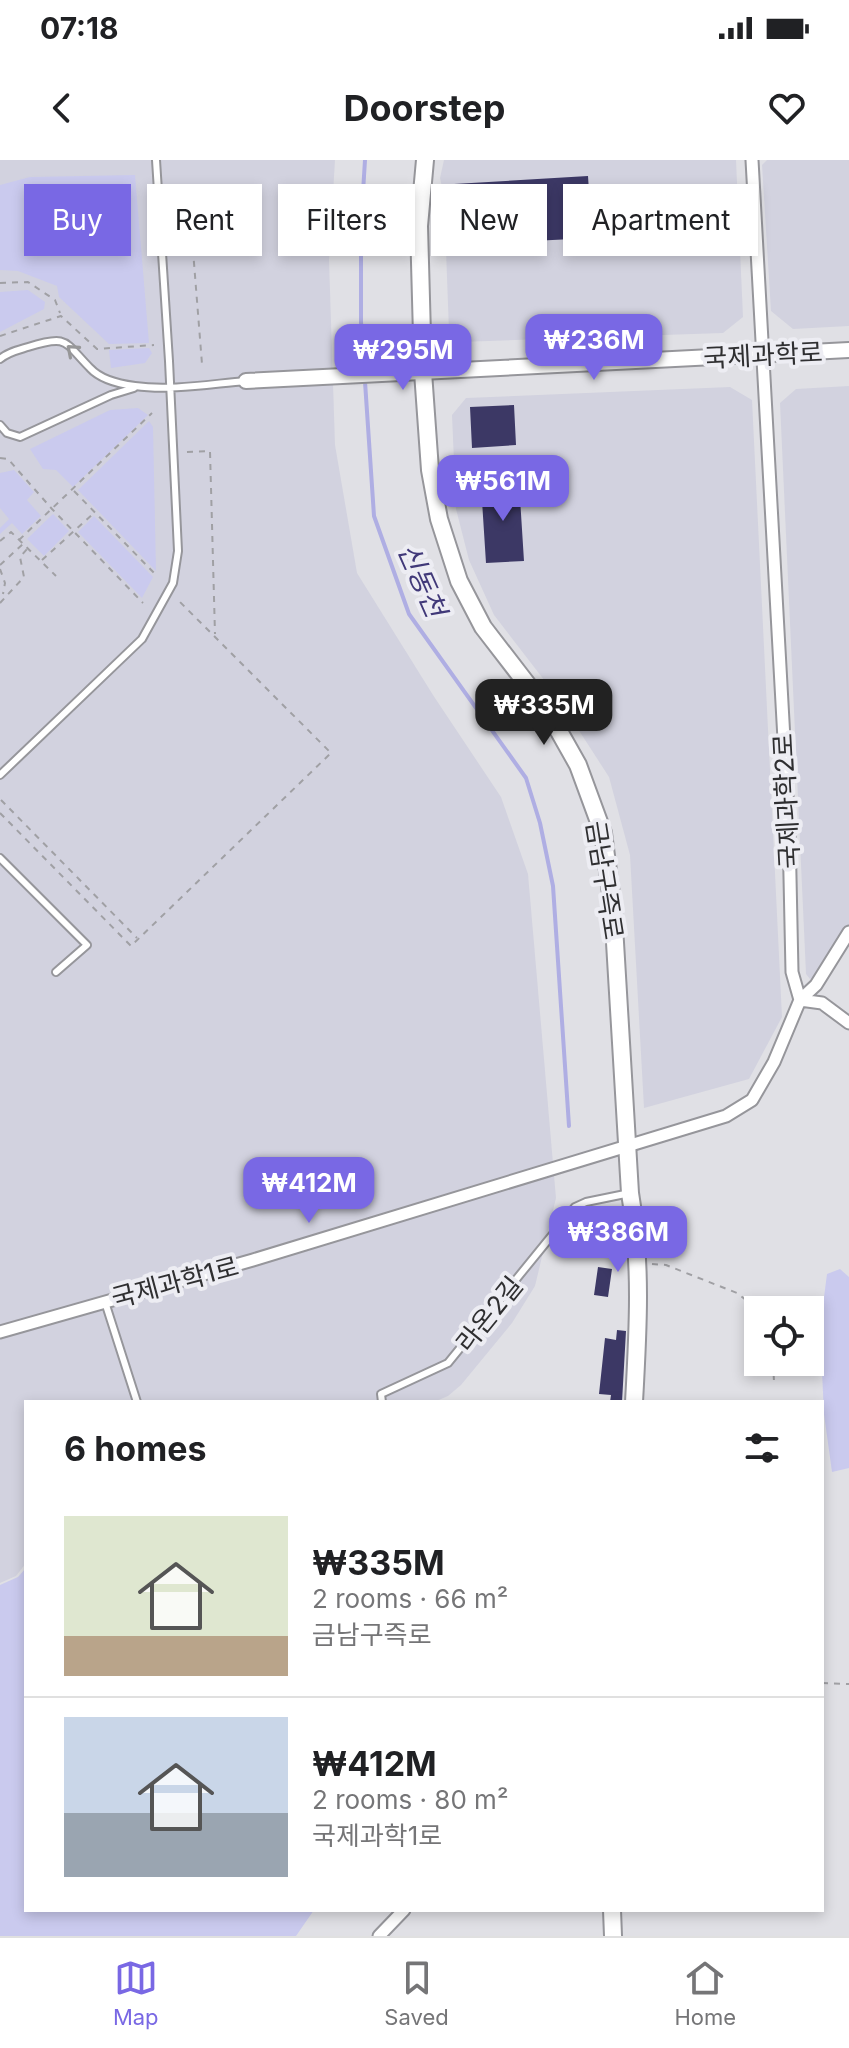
<!DOCTYPE html>
<html lang="en">
<head>
<meta charset="utf-8">
<style>
  :root { --surface:#fff; --page:#f2f2f2; --text:#202124; --muted:#757577; --line:#e0e0e0; --accent:#7968e4 }
  body { margin:0; font-family:Inter,"Noto Sans KR",sans-serif; background:var(--page); color:var(--text); height:100vh; display:flex; flex-direction:column; font-size:30px; white-space:nowrap }
  * { box-sizing:border-box; margin:0 }
  p { font-size:26px; color:var(--muted) }
  .icon { flex:none; width:44px; height:44px; fill:none; stroke:currentColor; stroke-width:2; stroke-linecap:round; stroke-linejoin:round }
  .map { position:relative; flex:1; overflow:hidden }
  .side { position:absolute; left:24px; top:1240px; width:800px; height:512px; display:flex; flex-direction:column; background:var(--surface); border-radius:0px; box-shadow:0 4px 12px #0003 }
  .side>* { flex:none }
  .guide { position:absolute; left:24px; top:24px; width:802px; height:72px; display:flex; gap:16px }
  .fabs { position:absolute; left:744px; top:1136px; display:grid; gap:16px }
  .fabs a { display:grid; place-items:center; width:80px; height:80px; border-radius:0px; background:var(--surface); box-shadow:0 4px 12px #0003; font-size:40px }
  .price { position:absolute; translate:-50% -68px; padding:0 18px; border-radius:16px; background:var(--accent); color:#fff; font-size:26px; line-height:52px; filter:drop-shadow(0 2px 4px #0008) }
  .price::after { content:''; position:absolute; left:50%; top:48px; width:24px; height:18px; margin-left:-12px; background:inherit; clip-path:polygon(0 0,100% 0,50% 100%) }
  .price.selected { background:#222; color:#fff }
  ul { padding:0; list-style:none }
  li { display:flex; align-items:center; gap:24px; height:200px; padding:0 40px }
  li+li { border-top:2px solid var(--line) }
  li span { display:grid; place-items:center; flex:none; width:224px; height:160px; border-radius:0px; color:#555 }
  li>.icon { margin-inline-start:auto }
  span .icon { width:96px; height:96px; fill:#fffc; stroke-width:1 }
  li b { font-size:34px }
  h2 { display:flex; justify-content:space-between; align-items:center; height:96px; padding:0 40px; font-size:34px }
  .tag { padding:0 28px; border-radius:0px; background:var(--surface); box-shadow:0 4px 12px #0003; font-size:28px; line-height:72px }
  .tag.selected { background:var(--accent); color:#fff }
  .status { display:flex; justify-content:space-between; align-items:center; height:56px; padding:0 40px; background:var(--surface); direction:ltr }
  .status svg { height:22px; fill:currentColor }
  header { display:flex; justify-content:space-between; align-items:center; height:104px; padding:0 40px; background:var(--surface); font-size:36px; font-weight:700 }
  .menu { display:flex; justify-content:space-around; align-items:center; height:112px; border-top:2px solid var(--line); background:var(--surface); font-size:22px; color:var(--muted) }
  .menu a { display:grid; justify-items:center; gap:4px }
  .menu .selected { color:var(--accent) }
  .map>svg:first-child { display:block }
</style>
</head>
<body>
<div class="status"><b>07:18</b><svg viewBox="0 0 49 12"><path d="M0 12V9h3v3zM5 12V6h3v6zM10 12V3h3v9zM15 12V0h3v12zM26 1h20v11H26zM47 4h2v5h-2z"/></svg></div>
<header><svg class="icon" aria-label="back" viewBox="0 0 24 24"><path d="M15 5l-7 7 7 7"/></svg>Doorstep<svg class="icon" aria-label="heart" viewBox="0 0 24 24"><path d="M12 20l-8-8c-3-5 5-10 8-4 3-6 11-1 8 4z"/></svg></header>
<div class="map">
<svg width="849" height="1776" viewBox="0 0 849 1776">
  <rect width="100%" height="100%" fill="#e0e0e5"/>
  <path fill="#d2d2df" d="M0,0H335L329,100L335,285L357,413L433,535L501,637L528,714L556,1038L535,1126L512,1163L461,1225L448,1236L434,1242H26V1403L16,1416L0,1423Z
    M444,0H736L743,157L723,173L460,182L449,171L444,36L440,18Z
    M767,0H849V166L793,169L771,151L762,5Z
    M849,226V767L817,817L810,819L806,814L780,243L796,229Z
    M730,227L752,240L782,857L749,919L644,948L630,695L609,617L558,538L494,455L469,400L456,349L452,255L466,238Z"/>
  <path fill="#cacaee" d="M135,15L149,183L109,184L59,137L57,126L18,111L0,110V25L30,17Z
    M28,130L45,142L44,149L0,172V132Z
    M149,188L152,193L145,203L111,208L109,190Z
    M138,248L148,255L73,327L56,310L43,309L30,289L110,250Z
    M149,261L153,267L156,411L78,330Z
    M14,310L34,332L27,340L41,356L22,374L12,363L0,374V368L9,359L0,348V313Z
    M53,354L69,371L44,396L27,379Z
    M94,356L153,417L142,438L78,372Z
    M840,1109L849,1117V1308L832,1312L824,1254L820,1168L827,1114Z
    M26,1408V1750H314L296,1776H0V1425L18,1417Z"/>
  <g fill="none" stroke-linecap="round" stroke-linejoin="round">
    <path stroke="#afaee3" stroke-width="4" d="M365,0L361,64V162L374,356L409,454L526,618L540,663L553,726L569,966"/>
  </g>
  <path fill="#3c3865" d="M588,16L592,78L457,85L454,24Z
    M514,245L516,285L472,288L470,247Z
    M519,322L524,401L486,403L481,325Z
    M598,1107L612,1109L608,1137L594,1135Z
    M617,1170L626,1171L622,1242H610L611,1235L599,1234L605,1178L616,1180Z"/>
  <g fill="none" stroke-linecap="round" stroke-linejoin="round">
    <g stroke="#96969b" stroke-width="10">
      <path id="service" d="M0,199C8,192 18,190 28,187C69,174 64,182 90,208C101,220 119,224 135,226C170,231 210,224 246,221
        M0,265L7,273L20,277L111,235L134,228
        M0,615L142,479L173,423L178,391L169,201L156,0
        M0,698L87,785L56,812
        M105,1142L137,1242
        M382,1242L381,1234L448,1203L575,1047L586,1042L630,1033"/>
    </g>
    <g stroke="#96969b" stroke-width="15">
      <path id="minor" d="M800,840L816,825L849,772
        M800,840L822,843L849,863
        M0,1172L253,1100L726,956L752,940L774,902L800,840L792,812L789,670L752,0
        M379,1776L404,1750"/>
    </g>
    <g stroke="#96969b" stroke-width="18">
      <path id="tertiary" d="M246,221L849,190"/>
    </g>
    <g stroke="#96969b" stroke-width="20">
      <path id="secondary" d="M425,0L419,66L423,212L430,310L439,359L459,421L483,467L547,550L578,605L603,673L613,749L630,1033C642,1103 638,1171 634,1242
        M612,1750L613,1776"/>
    </g>
    <path stroke="#a0a0a4" stroke-width="2" stroke-dasharray="6 6" stroke-linecap="butt" d="M174,59L215,73
      M191,65L202,204
      M0,123L28,122L55,140L60,153
      M0,176L61,156L97,189L154,185
      M187,292L210,291L215,474
      M0,298L8,299L52,349L143,443
      M74,331L157,416
      M19,380L152,253
      M0,381L11,372L56,416
      M42,400L94,353
      M0,405L23,384
      M0,409L5,423L3,434
      M0,443L24,417L20,397L27,389
      M1,640L137,778
      M0,653L131,786L331,593L179,441
      M652,1104L666,1105L737,1133L759,1150
      M773,1202L774,1222
      M822,1523L849,1524"/>
    <use href="#service" stroke="#fff" stroke-width="6"/>
    <use href="#minor" stroke="#fff" stroke-width="11"/>
    <use href="#tertiary" stroke="#fff" stroke-width="14"/>
    <use href="#secondary" stroke="#fff" stroke-width="16"/>
  </g>
  <defs><path id="oneway-chevron" d="M-2-3.5L2.5 0L-2 3.5" fill="none" stroke-width="1.6" stroke-linecap="round" stroke-linejoin="round" transform="scale(2)"/></defs>
  <use stroke="#979798" href="#oneway-chevron" transform="translate(72 190) rotate(-139)"/>
  <g text-anchor="middle" dominant-baseline="central" stroke-width="8" stroke-linejoin="round" paint-order="stroke">
    <g font-size="26" fill="#2f2f31" stroke="#ededf3">
      <text transform="translate(763 195) rotate(-3)">국제과학로</text>
      <text transform="translate(786 641) rotate(-93)">국제과학2로</text>
      <text transform="translate(605 720) rotate(81)">금남구즉로</text>
      <text transform="translate(175 1122) rotate(-15)">국제과학1로</text>
      <text transform="translate(489 1154) rotate(-51)">라온2길</text>
    </g>
    <g font-size="28" font-style="italic" fill="#413979" stroke="#ededf3">
      <text transform="translate(422 420) rotate(66)">신동천</text>
    </g>
  </g>
</svg>
<div class="fabs">
<a><svg class="icon" aria-label="locate" viewBox="0 0 24 24"><circle cx="12" cy="12" r="6"/><path d="M12 2v4M12 18v4M2 12h4M18 12h4"/></svg></a>
</div>
<b class="price" style="left:594px;top:222px">₩236M</b>
<b class="price" style="left:403px;top:232px">₩295M</b>
<b class="price" style="left:503px;top:363px">₩561M</b>
<b class="price selected" style="left:544px;top:587px">₩335M</b>
<b class="price" style="left:309px;top:1065px">₩412M</b>
<b class="price" style="left:618px;top:1114px">₩386M</b>
<div class="guide">
<a class="tag selected">Buy</a>
<a class="tag">Rent</a>
<a class="tag">Filters</a>
<a class="tag">New</a>
<a class="tag">Apartment</a>
</div>
<section class="side">
<h2>6 homes<svg class="icon" aria-label="filters" viewBox="0 0 24 24"><path d="M4 7h16M4 17h16"/><circle cx="9" cy="7" r="2"/><circle cx="15" cy="17" r="2"/></svg></h2>
<ul>
<li><span style="background:linear-gradient(#dfe7d0 75%,#b9a48a 0)"><svg class="icon" aria-label="home" viewBox="0 0 24 24"><path d="M3 11l9-7 9 7M6 9v11h12V9"/></svg></span><div><b>₩335M</b><p>2 rooms · 66 m²</p><p>금남구즉로</p></div></li>
<li><span style="background:linear-gradient(#c9d6e8 60%,#9aa5b1 0)"><svg class="icon" aria-label="home" viewBox="0 0 24 24"><path d="M3 11l9-7 9 7M6 9v11h12V9"/></svg></span><div><b>₩412M</b><p>2 rooms · 80 m²</p><p>국제과학1로</p></div></li>
</ul>
</section>
</div>
<nav class="menu">
<a class="selected"><svg class="icon" aria-label="map" viewBox="0 0 24 24"><path d="M3 6l6-2 6 2 6-2v14l-6 2-6-2-6 2zM9 4v14M15 6v14"/></svg>Map</a>
<a><svg class="icon" aria-label="saved" viewBox="0 0 24 24"><path d="M7 4h10v16l-5-4-5 4z"/></svg>Saved</a>
<a><svg class="icon" aria-label="home" viewBox="0 0 24 24"><path d="M3 11l9-7 9 7M6 9v11h12V9"/></svg>Home</a>
</nav>
</body>
</html>
